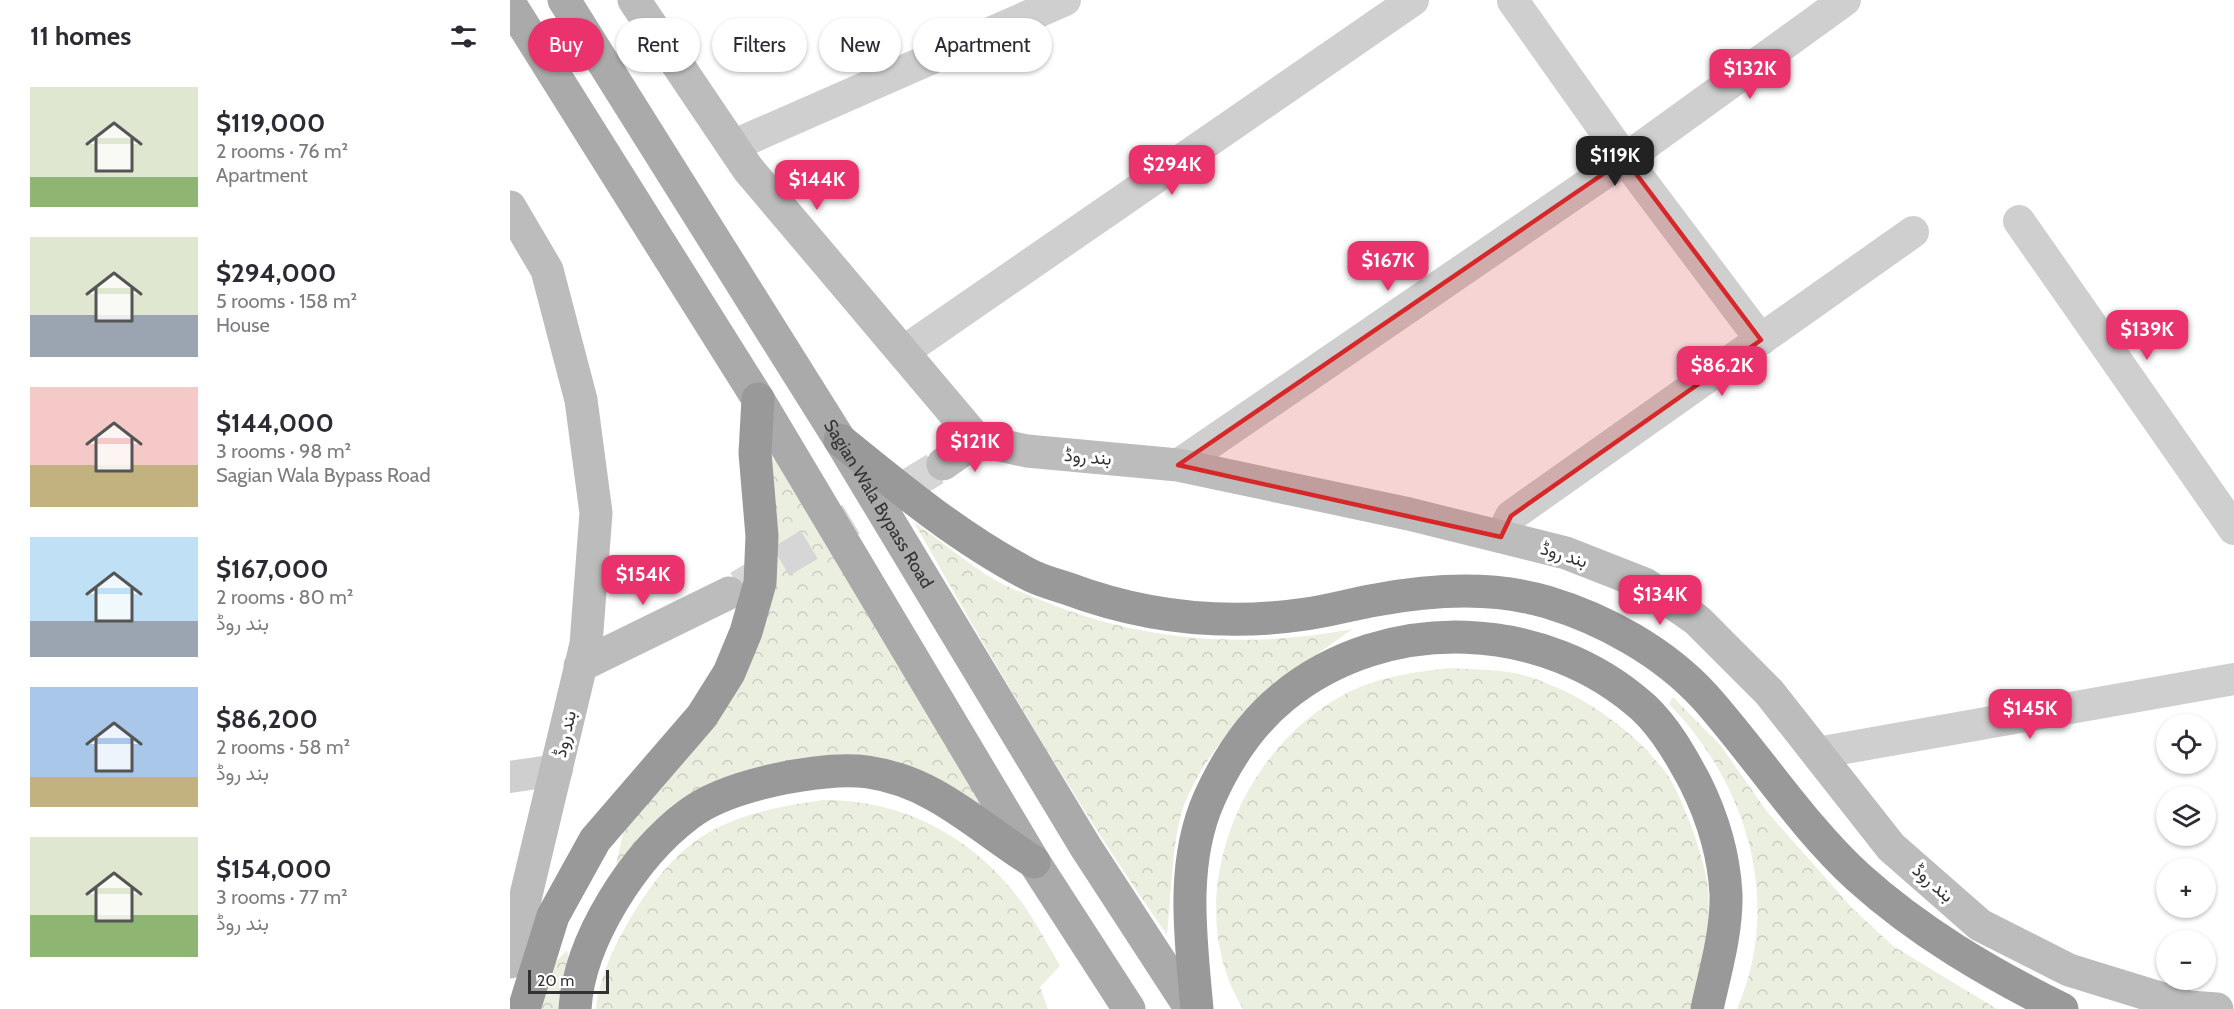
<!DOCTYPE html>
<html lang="en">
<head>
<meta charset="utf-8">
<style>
  :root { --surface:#fff; --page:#f7f7f7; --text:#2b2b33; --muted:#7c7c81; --accent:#ea326d }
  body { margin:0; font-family:Cabin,Vazirmatn,sans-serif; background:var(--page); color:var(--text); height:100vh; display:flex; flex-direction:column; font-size:22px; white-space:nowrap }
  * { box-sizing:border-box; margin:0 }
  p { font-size:20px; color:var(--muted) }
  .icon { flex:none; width:33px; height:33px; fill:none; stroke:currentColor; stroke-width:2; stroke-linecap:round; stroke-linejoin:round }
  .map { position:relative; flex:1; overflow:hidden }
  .panel { display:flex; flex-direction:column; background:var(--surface); width:510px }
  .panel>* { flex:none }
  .guide { position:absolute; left:18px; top:18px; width:570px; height:54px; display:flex; gap:12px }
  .fabs { position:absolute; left:1646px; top:714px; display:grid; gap:12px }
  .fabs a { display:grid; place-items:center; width:60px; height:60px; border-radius:50%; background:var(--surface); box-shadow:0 2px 4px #0004; font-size:30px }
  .scale { position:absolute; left:18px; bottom:15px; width:81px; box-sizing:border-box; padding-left:6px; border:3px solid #323232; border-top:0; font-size:16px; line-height:21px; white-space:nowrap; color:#323232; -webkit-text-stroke:4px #fff; paint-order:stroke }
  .price { position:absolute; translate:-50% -51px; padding:0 14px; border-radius:12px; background:var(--accent); color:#fff; font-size:20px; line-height:39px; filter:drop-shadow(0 2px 3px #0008) }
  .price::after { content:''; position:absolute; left:50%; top:36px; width:18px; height:14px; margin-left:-9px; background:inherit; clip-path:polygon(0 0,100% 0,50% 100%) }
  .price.selected { background:#222; color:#fff }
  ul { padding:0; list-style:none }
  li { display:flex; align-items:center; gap:18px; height:150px; padding:0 30px }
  li span { display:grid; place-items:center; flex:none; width:168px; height:120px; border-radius:0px; color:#555 }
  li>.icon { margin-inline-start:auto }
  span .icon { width:72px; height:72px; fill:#fffc; stroke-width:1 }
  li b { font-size:26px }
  h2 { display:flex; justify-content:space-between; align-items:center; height:72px; padding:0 30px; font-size:26px }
  .tag { padding:0 21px; border-radius:27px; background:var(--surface); box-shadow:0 2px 4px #0004; font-size:21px; line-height:54px }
  .tag.selected { background:var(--accent); color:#fff }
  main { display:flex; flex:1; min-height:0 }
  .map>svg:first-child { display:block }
</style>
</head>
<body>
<main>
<section class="panel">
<h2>11 homes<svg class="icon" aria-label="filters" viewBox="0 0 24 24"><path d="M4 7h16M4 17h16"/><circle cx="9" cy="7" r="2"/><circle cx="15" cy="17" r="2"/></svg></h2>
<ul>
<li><span style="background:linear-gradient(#dfe7d0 75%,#8fb573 0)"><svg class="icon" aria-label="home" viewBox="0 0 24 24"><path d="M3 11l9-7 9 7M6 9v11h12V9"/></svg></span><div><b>$119,000</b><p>2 rooms · 76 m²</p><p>Apartment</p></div></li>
<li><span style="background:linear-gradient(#dfe7d0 65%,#9aa5b1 0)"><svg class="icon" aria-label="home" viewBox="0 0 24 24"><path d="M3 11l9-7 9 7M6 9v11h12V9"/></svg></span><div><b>$294,000</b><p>5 rooms · 158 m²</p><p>House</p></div></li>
<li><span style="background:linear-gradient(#f6c9c9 65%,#c2b280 0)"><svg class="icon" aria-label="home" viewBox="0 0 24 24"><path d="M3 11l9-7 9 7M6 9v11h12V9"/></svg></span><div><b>$144,000</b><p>3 rooms · 98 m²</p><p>Sagian Wala Bypass Road</p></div></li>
<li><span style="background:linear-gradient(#bfe0f5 70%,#9aa5b1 0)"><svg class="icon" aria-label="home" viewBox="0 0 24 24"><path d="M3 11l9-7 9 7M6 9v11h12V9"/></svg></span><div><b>$167,000</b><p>2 rooms · 80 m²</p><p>بند روڈ</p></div></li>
<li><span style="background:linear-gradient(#a9c7e8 75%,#c2b280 0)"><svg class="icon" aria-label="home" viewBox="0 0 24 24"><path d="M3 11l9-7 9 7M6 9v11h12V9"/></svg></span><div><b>$86,200</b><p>2 rooms · 58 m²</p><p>بند روڈ</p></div></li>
<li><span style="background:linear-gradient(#dfe7d0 65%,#8fb573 0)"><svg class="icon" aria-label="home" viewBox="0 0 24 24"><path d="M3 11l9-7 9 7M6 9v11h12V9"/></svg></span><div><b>$154,000</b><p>3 rooms · 77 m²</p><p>بند روڈ</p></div></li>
</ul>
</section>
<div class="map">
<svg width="1724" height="1009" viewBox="0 0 1724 1009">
  <defs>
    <pattern id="forest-crowns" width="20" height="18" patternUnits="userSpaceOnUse" patternTransform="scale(1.5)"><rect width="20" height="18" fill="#ebefe0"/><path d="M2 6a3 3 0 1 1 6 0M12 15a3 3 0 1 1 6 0" fill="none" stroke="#cacdc1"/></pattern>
  </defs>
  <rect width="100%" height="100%" fill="#fff"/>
  <path fill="url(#forest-crowns)" d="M248,402L524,862L357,772L226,791L138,853L106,864L121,799L236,632Z
    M404,522C431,541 457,563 485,580C499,588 516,594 531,600C631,642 737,649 843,629C775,676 704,727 673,808C662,840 661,900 657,935C565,803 483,662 404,522Z
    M940,668C965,670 994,669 1017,676C1070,693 1119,726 1154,770C1171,791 1196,862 1198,888C1201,927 1195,974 1180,1009H733C667,900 730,746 839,692C871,676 906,672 940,668Z
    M1163,697L1211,746L1258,813L1343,909L1383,946L1487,1009H1227C1273,903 1238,785 1159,704Z
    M313,800C390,799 460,835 507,896C523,917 537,943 550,966L530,987L538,1009H86C89,978 104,946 120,919C172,832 215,814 313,800Z
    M57,950L67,991L65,1009H14L21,988Z"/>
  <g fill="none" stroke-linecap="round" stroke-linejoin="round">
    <path stroke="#d6d6d6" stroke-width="33" stroke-dasharray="33 16" stroke-linecap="butt" d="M229,587L433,464"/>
    <path stroke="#cfcfcf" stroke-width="32" d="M1003,1L1115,159L1251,340
      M222,146L555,0
      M1509,221L1724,529
      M393,352L903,0
      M668,465L1115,159L1335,0
      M991,537L1001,516L1403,232
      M1307,753L1724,679
      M0,777L47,770"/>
    <path stroke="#bcbcbc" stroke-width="33" d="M124,0L238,169L467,440
      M0,207L37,270L71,400L86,513L76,644L0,962
      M433,464L467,440L517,451L668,465L899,514L1056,553L1135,584L1187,620L1259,692L1381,847L1470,925L1559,970L1679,1007L1707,1009
      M70,666L219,593"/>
    <g stroke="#aaa" stroke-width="33">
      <path id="s1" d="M54,0L330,440L575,846L681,1009"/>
      <path d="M0,4L248,399L524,862L619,1009"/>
    </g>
    <path stroke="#999" stroke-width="33" d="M330,440C389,488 448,537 516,573C528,580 543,584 556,588C633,617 715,626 796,614C819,611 842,604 866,600C920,590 983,586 1037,602C1094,619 1154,652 1195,697C1246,754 1292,826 1348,877C1409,932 1479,973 1552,1009
      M14,1009L43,916L85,840L192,716L219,673L236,632L250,583L252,536L245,453L248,399
      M65,1009C69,940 124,855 179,814C217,785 311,766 358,772C426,782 468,827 524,862
      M687,1009C681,940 670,865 699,799C716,761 741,723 773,697C877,612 1036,619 1134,708C1156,729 1171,756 1185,782C1202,816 1214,855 1216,894C1217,932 1205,972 1197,1009"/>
  </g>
  <path fill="#d62828" fill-opacity="0.2" stroke="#d62828" stroke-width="4.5" stroke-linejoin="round" d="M1115,159L1251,340L1001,516L991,537L668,465Z"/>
  <g text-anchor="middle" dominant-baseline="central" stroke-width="6" stroke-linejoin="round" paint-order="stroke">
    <g font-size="18" fill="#323232" stroke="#fff">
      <text transform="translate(578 457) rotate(5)">بند روڈ</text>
      <text stroke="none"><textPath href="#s1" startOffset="594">Sagian Wala Bypass Road</textPath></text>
      <text transform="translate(1054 555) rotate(17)">بند روڈ</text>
      <text transform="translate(55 734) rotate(-77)">بند روڈ</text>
      <text transform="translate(1423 883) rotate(41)">بند روڈ</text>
    </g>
  </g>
</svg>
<div class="fabs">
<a><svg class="icon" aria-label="locate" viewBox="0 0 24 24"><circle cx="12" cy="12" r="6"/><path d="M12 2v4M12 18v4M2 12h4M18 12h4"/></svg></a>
<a><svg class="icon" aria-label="layers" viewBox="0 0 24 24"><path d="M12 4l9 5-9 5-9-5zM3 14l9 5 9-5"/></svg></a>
<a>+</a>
<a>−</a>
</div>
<div class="scale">20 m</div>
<b class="price" style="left:1240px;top:100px">$132K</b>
<b class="price selected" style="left:1105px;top:187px">$119K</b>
<b class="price" style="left:662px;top:196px">$294K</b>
<b class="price" style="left:307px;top:211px">$144K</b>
<b class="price" style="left:878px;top:292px">$167K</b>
<b class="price" style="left:1637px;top:361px">$139K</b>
<b class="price" style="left:1212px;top:397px">$86.2K</b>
<b class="price" style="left:465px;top:473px">$121K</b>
<b class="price" style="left:133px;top:606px">$154K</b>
<b class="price" style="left:1150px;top:626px">$134K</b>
<b class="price" style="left:1520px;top:740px">$145K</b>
<div class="guide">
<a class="tag selected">Buy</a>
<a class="tag">Rent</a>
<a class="tag">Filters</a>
<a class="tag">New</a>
<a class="tag">Apartment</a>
</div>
</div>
</main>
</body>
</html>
